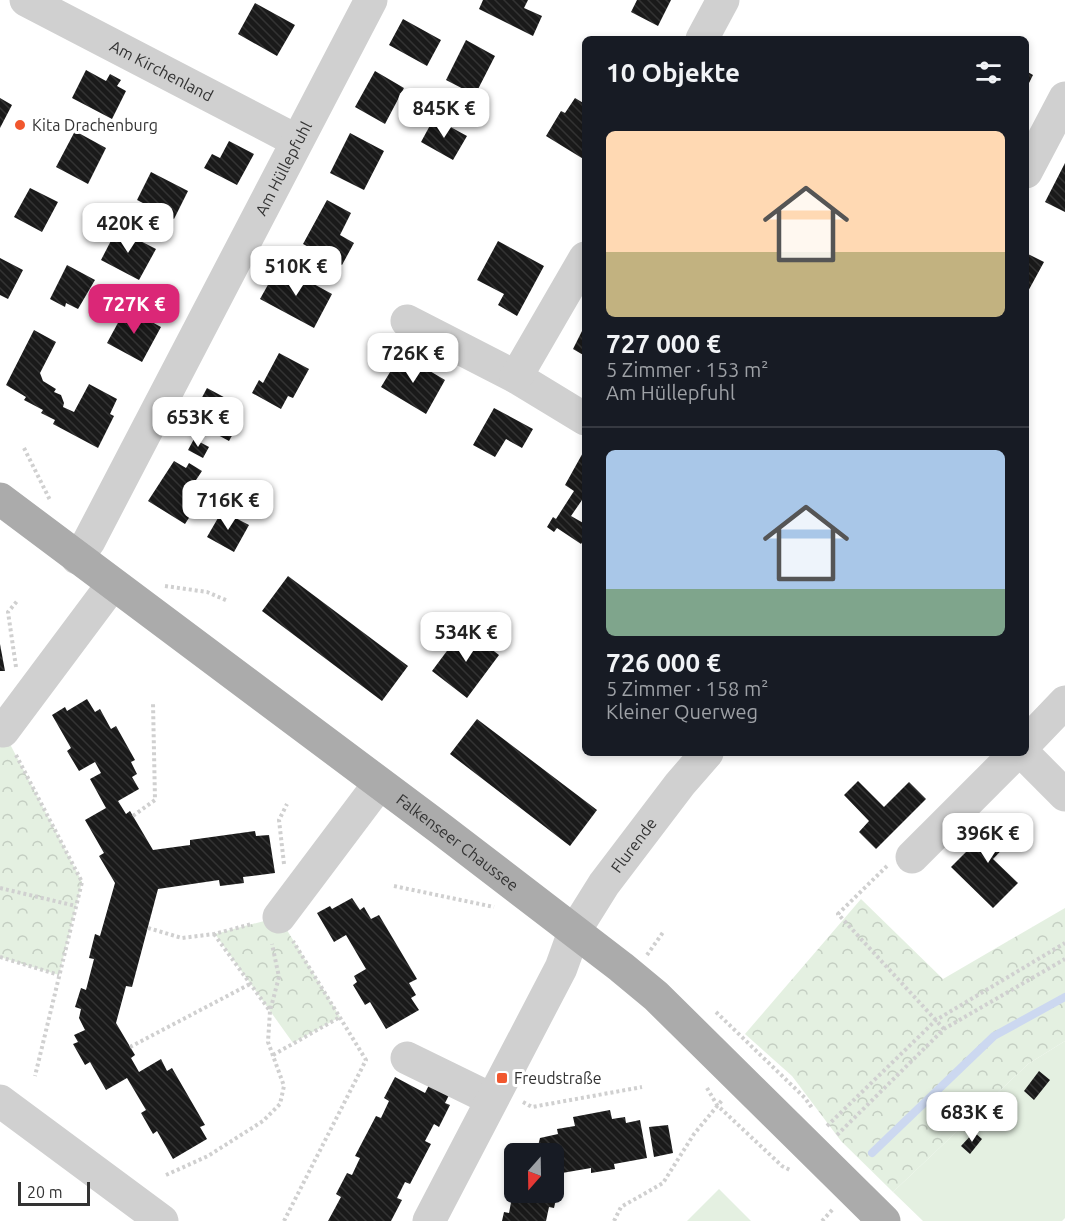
<!DOCTYPE html>
<html lang="de">
<head>
<meta charset="utf-8">
<style>
  :root { --surface:#171b24; --page:#20242c; --text:#f1f3f6; --muted:#9ea1a6; --line:#363941; --accent:#db2777 }
  body { margin:0; font-family:Ubuntu,sans-serif; background:var(--page); color:var(--text); height:100vh; display:flex; flex-direction:column; font-size:22px; white-space:nowrap }
  * { box-sizing:border-box; margin:0 }
  p { font-size:20px; color:var(--muted) }
  .icon { flex:none; width:33px; height:33px; fill:none; stroke:currentColor; stroke-width:2; stroke-linecap:round; stroke-linejoin:round }
  .map { position:relative; flex:1; overflow:hidden }
  .drawer { position:absolute; left:582px; top:36px; width:447px; height:720px; display:flex; flex-direction:column; background:var(--surface); border-radius:9px; box-shadow:0 3px 9px #0003 }
  .drawer>* { flex:none }
  .needle { width:39px; rotate:200deg }
  .buttons { position:absolute; left:504px; top:1143px; display:grid; gap:12px }
  .buttons a { display:grid; place-items:center; width:60px; height:60px; border-radius:9px; background:var(--surface); box-shadow:0 3px 9px #0003; font-size:30px }
  .scale { position:absolute; left:18px; bottom:15px; width:72px; box-sizing:border-box; padding-left:6px; border:3px solid #333; border-top:0; font-size:16px; line-height:21px; white-space:nowrap; color:#333; -webkit-text-stroke:4px #fff; paint-order:stroke }
  .price { position:absolute; translate:-50% -51px; padding:0 14px; border-radius:12px; background:#fff; color:#222; font-size:20px; line-height:39px; filter:drop-shadow(0 2px 3px #0008) }
  .price::after { content:''; position:absolute; left:50%; top:36px; width:18px; height:14px; margin-left:-9px; background:inherit; clip-path:polygon(0 0,100% 0,50% 100%) }
  .price.selected { background:var(--accent); color:#fff }
  ul { padding:0; list-style:none }
  li { display:grid; align-content:center; gap:12px; height:318px; padding:0 24px }
  li+li { border-top:2px solid var(--line) }
  li span { display:grid; place-items:center; height:186px; border-radius:9px; color:#555 }
  li>.icon { margin-inline-start:auto }
  span .icon { width:108px; height:108px; fill:#fffc; stroke-width:1 }
  li b { font-size:26px }
  h2 { display:flex; justify-content:space-between; align-items:center; height:72px; padding:0 24px; font-size:26px }
  .map>svg:first-child { display:block }
</style>
</head>
<body>
<div class="map">
<svg width="1065" height="1221" viewBox="0 0 1065 1221">
  <defs>
    <pattern id="park-crowns" width="20" height="18" patternUnits="userSpaceOnUse" patternTransform="scale(1.5)"><rect width="20" height="18" fill="#e4f0e1"/><path d="M2 6a3 3 0 1 1 6 0M12 15a3 3 0 1 1 6 0" fill="none" stroke="#c4cec2"/></pattern>
    <pattern id="building-back-hatch" width="6" height="6" patternUnits="userSpaceOnUse" patternTransform="scale(1.5)"><rect width="6" height="6" fill="#1a1a1a"/><path d="M-1 5l2 2M0 0l6 6M5-1l2 2" fill="none" stroke="#333"/></pattern>
  </defs>
  <rect width="100%" height="100%" fill="#fff"/>
  <path fill="url(#park-crowns)" d="M0,725L82,882L59,975L0,957Z
    M861,899L943,979L1065,908V1041L1028,1064L893,1192L841,1141L792,1076L745,1034Z
    M279,917L340,1017L293,1043L215,934Z"/>
  <path fill="#e4f0e1" d="M1065,1041V1218L1062,1221H923L893,1192L1028,1064Z
    M719,1189L751,1221H687Z"/>
  <g fill="none" stroke-linecap="round" stroke-linejoin="round">
    <path stroke="#ccd8f0" stroke-width="8" d="M872,1153L994,1036L1065,997"/>
  </g>
  <path fill="url(#building-back-hatch)" d="M483,0H528L524,8L542,16L533,36L479,9Z
    M637,0H671L658,26L631,12Z
    M255,3L295,25L277,56L238,34Z
    M403,19L441,40L427,66L389,45Z
    M466,40L495,56L475,95L446,80Z
    M86,70L106,81L110,74L121,80L117,86L126,91L112,119L72,98Z
    M375,71L404,88L385,124L355,107Z
    M1026,71L1033,75L1026,89Z
    M0,98L12,105L0,128Z
    M575,98L585,104V160L546,136L561,111L565,113Z
    M434,118L467,136L453,160L421,142Z
    M75,131L106,148L88,184L56,167Z
    M350,133L384,151L364,190L330,173Z
    M229,141L254,154L237,185L204,168L212,154L220,158Z
    M1065,163V212L1045,202Z
    M151,172L188,191L174,219L137,200Z
    M30,188L58,202L42,232L14,217Z
    M327,200L351,213L340,235L354,243L342,265L303,244Z
    M117,229L156,249L139,280L101,260Z
    M498,241L544,266L517,316L498,305L504,294L477,280Z
    M1026,253L1044,262L1026,295Z
    M0,258L23,270L8,299L0,295Z
    M67,265L95,280L78,309L66,303L65,307L50,299Z
    M279,265L332,294L314,328L260,299Z
    M126,308L161,327L142,362L107,343Z
    M585,325V356L573,349Z
    M34,330L56,342L40,373L43,381L56,389L54,392L61,395L64,403L63,407L74,412L89,384L117,399L110,414L114,416L98,448L53,424L55,420L41,413L43,410L24,400L26,397L6,385Z
    M279,353L309,369L293,398L288,396L281,409L252,393L259,380L263,383Z
    M401,354L445,380L426,414L381,387Z
    M207,388L233,402L226,415L239,423L229,441L190,420Z
    M494,408L533,429L522,448L506,439L495,457L473,445Z
    M194,439L209,447L203,458L188,450Z
    M585,449V502L582,500L571,516L585,524V538L581,544L557,528L554,532L547,527L553,517L556,519L574,491L565,485Z
    M174,461L186,468L189,463L202,471L192,486L199,490L188,507L194,510L185,524L148,501Z
    M222,511L249,525L234,552L207,537Z
    M288,576L408,666L382,701L262,611Z
    M464,628L499,655L467,698L432,671Z
    M0,644L5,671H0Z
    M87,699L95,712L100,709L111,729L116,726L135,760L131,762L137,774L132,777L139,789L118,801L126,814L130,811L153,850L190,845V840L255,831L256,836L269,835L275,873L243,877L244,883L220,886L219,880L158,889L132,987L126,986L116,1023L135,1055L131,1058L139,1072L161,1059L167,1071L172,1068L205,1125L200,1127L207,1139L173,1159L157,1131L153,1134L141,1113L146,1110L127,1078L106,1090L90,1062L85,1065L73,1044L78,1042L74,1035L85,1030L79,1018L81,1009L75,1007L81,988L86,990L94,959L89,958L95,934L100,936L115,883L99,856L104,853L85,820L106,808L90,779L101,773L95,762L79,771L67,751L71,748L52,715L65,707L67,711Z
    M477,719L597,810L570,846L450,754Z
    M858,781L884,807L909,782L926,799L876,849L859,832L869,821L844,795Z
    M1001,817L1018,833L993,859L1018,883L993,908L951,867Z
    M352,898L360,910L364,907L371,919L379,915L417,979L409,983L416,995L411,998L419,1010L386,1029L370,1002L365,1005L353,985L357,982L354,976L366,969L346,935L334,942L317,913L330,906L332,909Z
    M1039,1071L1050,1080L1034,1100L1024,1091Z
    M395,1077L425,1093L430,1083L450,1093L445,1103L450,1105L439,1127L434,1124L425,1141L431,1144L410,1184L405,1182L397,1198L402,1200L391,1221H328L341,1197L336,1194L347,1173L352,1175L360,1158L355,1156L376,1116L381,1118L389,1101L384,1098Z
    M610,1110L612,1119L625,1117L626,1123L640,1120L647,1158L614,1164L615,1169L591,1173V1168L562,1173L554,1208L549,1207L546,1221H502L504,1212L509,1213L513,1192H554V1154H536L540,1138L558,1134L557,1129L575,1126L573,1117Z
    M668,1125L673,1153L654,1157L649,1127Z
    M974,1132L982,1139L970,1154L961,1146Z"/>
  <g fill="none" stroke-linecap="round" stroke-linejoin="round">
    <path stroke="#d0d0d0" stroke-width="4" stroke-dasharray="3 3" stroke-linecap="butt" d="M24,448L50,500
      M165,586L207,592L228,601
      M16,667L8,612L18,600
      M16,755L82,882L35,1076
      M133,816L155,800L153,703
      M284,864L279,820L287,804
      M887,866L838,914L944,1029
      M394,886L494,907
      M0,888L76,906
      M148,928L182,938L214,934L252,924
      M214,934L270,1011
      M647,955L664,931
      M0,957L59,975
      M716,1012L805,1098L812,1108
      M130,1047L250,984
      M273,1055L340,1017
      M707,1088L717,1105L782,1166L790,1170
      M523,1102L532,1107L642,1087
      M827,1126L936,1020L1065,943
      M837,1135L944,1029L1065,959
      M166,1175L208,1156L263,1121L280,1104L284,1086L268,1042L270,1011L279,977L272,944
      M284,1221L366,1060L293,941
      M614,1221L621,1207L663,1183L694,1134L723,1099
      M822,1221L834,1208"/>
    <g stroke="#d0d0d0" stroke-width="33">
      <path id="s1" d="M26,0L297,141"/>
      <path d="M702,39L723,0"/>
      <path d="M1026,172L1065,98"/>
      <path d="M407,321L516,377L585,419"/>
      <path d="M516,377L585,258"/>
      <path id="s2" d="M77,558L89,541L371,0"/>
      <path d="M3,731L112,585"/>
      <path d="M1026,743L1065,702"/>
      <path d="M1023,753L1065,795"/>
      <path d="M912,857L1016,753"/>
      <path d="M279,917L379,784"/>
      <path d="M407,1058L491,1099"/>
      <path d="M0,1101L162,1221"/>
      <path id="s3" d="M429,1221L561,968L574,932L604,884L680,784L707,753"/>
    </g>
    <path stroke="#ababab" stroke-width="33" id="s4" d="M0,499L441,829L621,967L656,996L884,1221"/>
  </g>
  <g fill="#f1572e" stroke="#fff" stroke-width="2">
    <circle cx="20" cy="125" r="6"/>
    <rect x="496" y="1072" width="12" height="12" rx="3"/>
  </g>
  <g text-anchor="middle" dominant-baseline="central" stroke-width="6" stroke-linejoin="round" paint-order="stroke">
    <g font-size="16" fill="#333" stroke="#fff">
      <text stroke="none"><textPath href="#s1" startOffset="153">Am Kirchenland</textPath></text>
      <text stroke="none"><textPath href="#s2" startOffset="441">Am Hüllepfuhl</textPath></text>
      <text stroke="none"><textPath href="#s4" startOffset="572">Falkenseer Chaussee</textPath></text>
      <text stroke="none"><textPath href="#s3" startOffset="429">Flurende</textPath></text>
    </g>
    <g font-size="16" fill="#333" stroke="#fff" text-anchor="start">
      <text x="32" y="125">Kita Drachenburg</text>
      <text x="514" y="1078">Freudstraße</text>
    </g>
  </g>
</svg>
<div class="buttons">
<a><svg class="needle" viewBox="-14 -14 28 28"><path d="M0-13l5 13h-10z" fill="#e53935"/><path d="M0 13l5-13h-10z" fill="#9ea1a6"/></svg></a>
</div>
<div class="scale">20 m</div>
<b class="price" style="left:444px;top:139px">845K €</b>
<b class="price" style="left:128px;top:254px">420K €</b>
<b class="price" style="left:296px;top:297px">510K €</b>
<b class="price selected" style="left:134px;top:335px">727K €</b>
<b class="price" style="left:413px;top:384px">726K €</b>
<b class="price" style="left:198px;top:448px">653K €</b>
<b class="price" style="left:228px;top:531px">716K €</b>
<b class="price" style="left:466px;top:663px">534K €</b>
<b class="price" style="left:988px;top:864px">396K €</b>
<b class="price" style="left:972px;top:1143px">683K €</b>
<section class="drawer">
<h2>10 Objekte<svg class="icon" aria-label="filters" viewBox="0 0 24 24"><path d="M4 7h16M4 17h16"/><circle cx="9" cy="7" r="2"/><circle cx="15" cy="17" r="2"/></svg></h2>
<ul>
<li><span style="background:linear-gradient(#ffd9b3 65%,#c2b280 0)"><svg class="icon" aria-label="home" viewBox="0 0 24 24"><path d="M3 11l9-7 9 7M6 9v11h12V9"/></svg></span><div><b>727 000 €</b><p>5 Zimmer · 153 m²</p><p>Am Hüllepfuhl</p></div></li>
<li><span style="background:linear-gradient(#a9c7e8 75%,#7fa58c 0)"><svg class="icon" aria-label="home" viewBox="0 0 24 24"><path d="M3 11l9-7 9 7M6 9v11h12V9"/></svg></span><div><b>726 000 €</b><p>5 Zimmer · 158 m²</p><p>Kleiner Querweg</p></div></li>
</ul>
</section>
</div>
</body>
</html>
